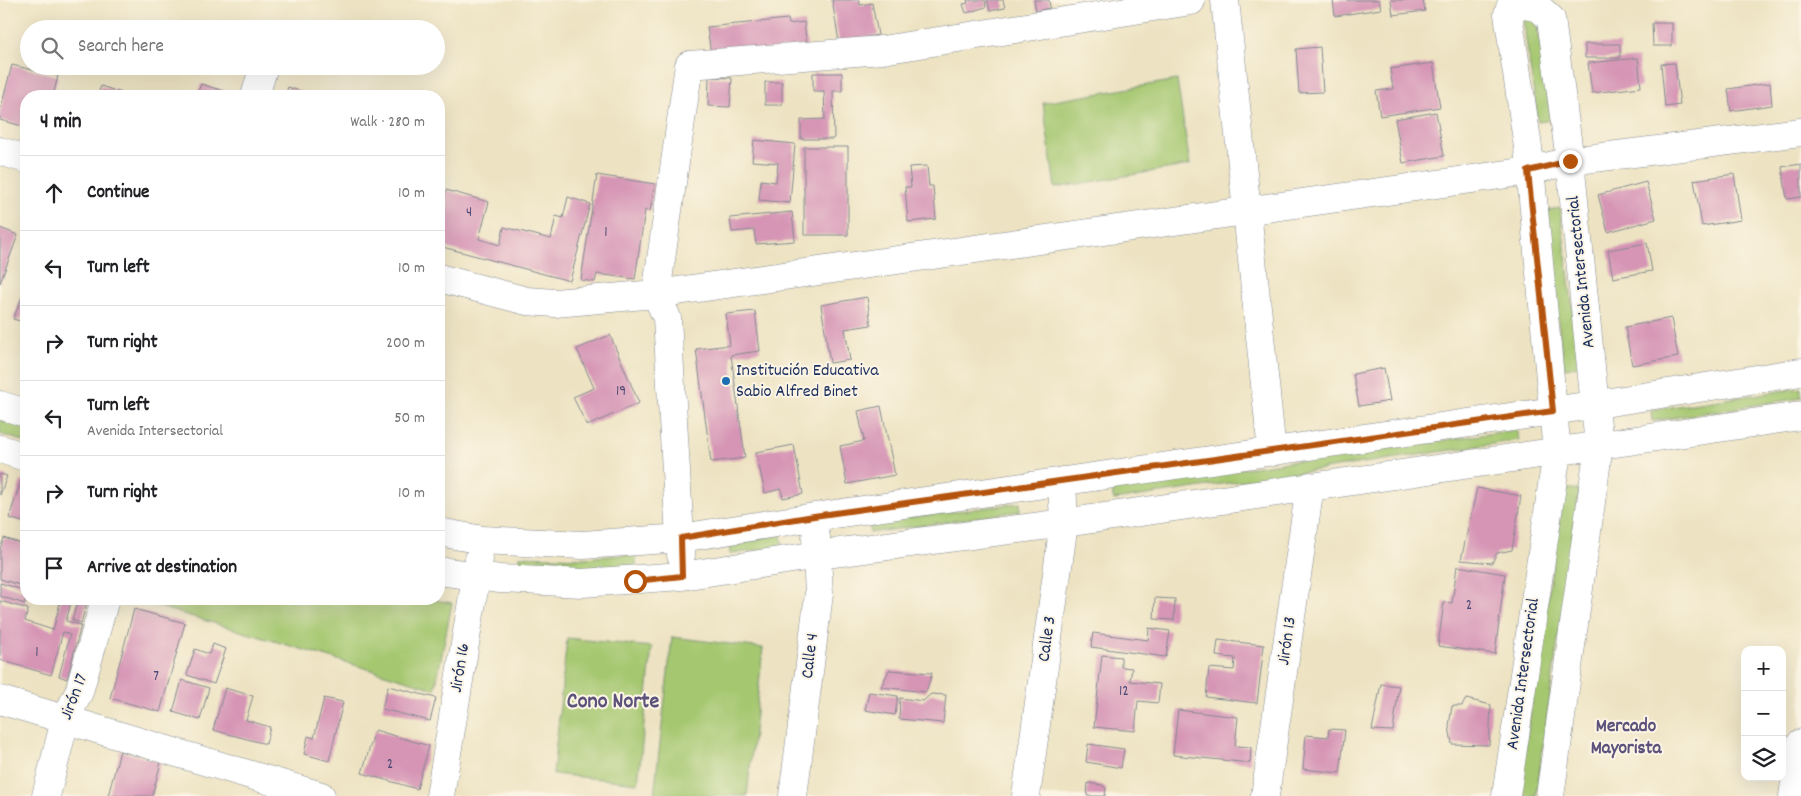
<!DOCTYPE html>
<html lang="en">
<head>
<meta charset="utf-8">
<style>
	body { margin:0; font-family:Dekko,sans-serif; background:#f6f6f6; color:#202124 }
	.controls { position:absolute; right:15px; bottom:15px; display:grid; overflow:hidden; border-radius:10px; box-shadow:0 5px 20px #0002 }
	.controls button { width:45px; height:45px; display:grid; place-items:center; padding:0; border:0; border-bottom:1px solid #e0e0e0; background:#fff; color:#202124; font:25px sans-serif }
	.stop { position:absolute; width:15px; height:15px; margin:-11px; border:4px solid #b45309; border-radius:50%; background:#fff }
	.stop.end { background:#b45309; border-color:#fff; box-shadow:0 1px 5px #0008 }
	.list { margin:0; padding:0; list-style:none }
	h2 { display:flex; justify-content:space-between; align-items:center; height:65px; margin:0; padding:0 20px; font-size:21px }
	h2 small { font-size:16px; font-weight:400; color:#757577 }
	.list li { display:grid; grid-template-columns:32px 1fr auto; gap:15px; align-items:center; box-sizing:border-box; height:75px; padding:0 20px; border-top:1px solid #e0e0e0 }
	.list b { display:block; font-size:19px; white-space:nowrap }
	.list p { margin:0; font-size:16px; white-space:nowrap; color:#757577 }
	.list em { font-size:16px; font-style:normal; color:#757577 }
	.icon { flex:none; width:28px; height:28px; fill:none; stroke:currentColor; stroke-width:2; stroke-linecap:round; stroke-linejoin:round }
	.map { position:relative; flex:none; width:1801px; height:796px; overflow:hidden }
	.search { position:absolute; background:#fff; box-shadow:0 5px 20px #0002; left:20px; top:20px; width:425px; height:55px; display:flex; align-items:center; gap:12px; box-sizing:border-box; padding:0 18px; border-radius:28px; color:#757577; font-size:19px }
	.panel { position:absolute; background:#fff; box-shadow:0 5px 20px #0002; left:20px; top:90px; width:425px; height:515px; border-radius:20px }
	.map>svg:first-child { display:block }
	.green { fill:#a5c76f; stroke:#607b66 }
	.building { fill:#d695b5 }
	.lines { fill:none; stroke-linecap:round; stroke-linejoin:round }
	.minor-casing { stroke:#848990; stroke-width:29 }
	.minor { stroke:#fff; stroke-width:28 }
	.route { stroke:#b45309; stroke-width:6 }
	.poi-dot { fill:#1f6fb2; stroke:#fcf5e5; stroke-width:2 }
	.labels { text-anchor:middle; dominant-baseline:central; stroke-width:4; stroke-linejoin:round; paint-order:stroke }
	.number-label { font-size:15px; fill:#4a4874 }
	.street-label { font-size:18px; fill:#1b2f5e; stroke:#fcf5e5 }
	.poi-label { font-size:18px; fill:#1b2f5e; stroke:#fcf5e5; text-anchor:start }
	.neighbourhood-label { font-size:19px; font-weight:bold; fill:#5c537c; stroke:#fcf5e5 }
	.district-label { font-size:22px; font-weight:bold; fill:#5c537c; stroke:#fcf5e5 }
</style>
</head>
<body>
<div class="map">
<svg width="1801" height="796" viewBox="0 0 1801 796">
	<rect width="100%" height="100%" fill="#fcf5e5"/>
	<filter id="ink" filterUnits="userSpaceOnUse"><feTurbulence type="fractalNoise" baseFrequency=".02" numOctaves="2"/><feDisplacementMap in="SourceGraphic" scale="10" xChannelSelector="R" yChannelSelector="G"/><feConvolveMatrix kernelMatrix="1 2 1 2 8 2 1 2 1" color-interpolation-filters="sRGB"/></filter>
	<filter id="wash" filterUnits="userSpaceOnUse"><feTurbulence type="fractalNoise" baseFrequency=".0096" numOctaves="4" result="noise"/><feDisplacementMap in="SourceGraphic" scale="20" xChannelSelector="R" yChannelSelector="G"/><feGaussianBlur stdDeviation="1.12" result="paint"/><feColorMatrix in="noise" values="0 0 0 0 0 0 0 0 0 0 0 0 0 0 0 0 0 1.4 0 .05"/><feComposite in="paint" operator="in"/></filter>
	<g filter="url(#wash)">
		<rect width="100%" height="100%" fill="#ede3c2"/>
		<path class="green" d="M1522 12 1536 16 1552 120 1538 122Z
			M1177 80 1190 165 1055 188 1043 103Z
			M1560 208 1580 366 1564 368 1544 211Z
			M1801 388V398L1652 421 1651 410Z
			M0 420 26 428V442L0 434Z
			M1516 430 1519 440 1114 500 1111 487Z
			M1564 488 1579 490 1536 796H1518Z
			M1020 503V511L870 533 869 523Z
			M781 535 783 547 730 554 729 542Z
			M636 554V567L583 568 519 565 520 556 583 558Z
			M133 599H429L452 603 435 689Z
			M672 637 763 648 747 796H654Z
			M567 638 652 647 638 783 553 774Z"/>
		<g id="blocks">
			<path class="building" d="M832 0H859L860 5 872 3 878 35 839 42Z
				M967 0H985L986 7 966 13 963 4 968 3Z
				M987 0H1003L1005 8 990 11Z
				M1034 0H1049L1050 8 1036 11Z
				M1333 0H1379L1381 9 1335 16Z
				M1391 0H1423L1425 11 1393 15Z
				M788 19 789 24 804 22 807 46 711 54 707 27Z
				M127 23 145 28V29H125Z
				M1652 23H1672V46H1653Z
				M1585 44H1620V58H1585Z
				M1320 47 1323 92 1299 93 1296 49Z
				M1638 58 1641 87 1592 93 1588 63Z
				M1433 63 1440 107 1380 116 1376 91 1393 89 1390 69Z
				M1675 63 1680 105 1665 107 1661 64Z
				M12 65 58 76 53 96H26V127L0 120V111Z
				M813 73H842V91H833L834 139H801V120L825 119 824 91H813Z
				M709 77 732 78 730 107 708 106Z
				M765 82H782V105H765Z
				M1770 83 1772 105 1731 111 1728 89Z
				M201 84 234 94V96H196Z
				M101 86 131 96H97Z
				M288 87 303 92 301 96H285Z
				M1436 112 1444 156 1403 163 1395 119Z
				M754 140 795 144 790 203 759 200 761 180 776 182 778 163 752 161Z
				M804 147H848V235H804Z
				M1801 164V197L1787 199 1782 167Z
				M927 166 929 186H933L936 219 908 222 905 187H911L909 167Z
				M1734 174 1741 220 1702 226 1694 180Z
				M597 175 655 184 650 211 645 210 635 279 597 274 595 282 581 280Z
				M1646 182 1656 219 1608 232 1598 195Z
				M446 190 489 202 479 239 500 245 504 227 551 239 556 216 563 218 568 197 590 204 570 281 439 246V201L443 202Z
				M792 212 795 241 756 244 754 230 732 232 730 218Z
				M0 228 18 235 0 283Z
				M1647 243 1652 271 1613 278 1608 250Z
				M24 292 26 293V312L24 311 20 321 13 319Z
				M867 297 871 325 845 329 850 360 830 363 821 305Z
				M755 311 760 351 731 355 745 458 711 462 696 349 730 345 726 314Z
				M1671 318 1678 357 1632 365 1625 327Z
				M610 335 639 403 587 426 573 397 594 388 577 349Z
				M1384 368 1390 401 1359 406 1353 374Z
				M881 406 895 475 847 484 840 446 864 441 858 411Z
				M794 445 803 494 783 498 781 489 765 493 756 452Z
				M0 474 7 476 0 495Z
				M21 481 26 483V523L9 518Z
				M1477 488 1521 496 1512 550 1497 553 1492 563 1461 560Z
				M4 538 26 545V587L0 579V549Z
				M1457 566 1505 574 1495 654 1438 646 1444 602 1452 603Z
				M0 583 26 591 25 604 0 596Z
				M1155 598 1175 599 1174 620 1154 619Z
				M61 599H72L66 621 81 625 67 679 59 676 70 635 63 632 51 675 0 660V601L28 609 25 621 53 630Z
				M78 599H88L81 623 72 620Z
				M134 609 185 623 160 712 110 698Z
				M1149 628 1170 631 1166 657 1091 647 1093 633 1148 640Z
				M1218 640 1264 645 1257 703 1206 697 1209 668 1234 670 1235 658 1216 656Z
				M213 644 226 649 214 684 187 675 195 649 209 654Z
				M1102 655 1121 657V667L1132 668 1130 681 1160 684 1158 703 1138 701 1135 731 1094 727Z
				M889 670 932 673 926 692 881 687Z
				M182 680 209 688 200 720 173 712Z
				M1381 684 1399 686 1393 731 1372 730Z
				M388 686 436 698 430 721 382 709Z
				M225 688 253 696 246 720 270 727 266 744 213 730Z
				M869 692 898 696 895 715 865 710Z
				M931 694 946 695 943 723 899 719 900 698 923 701Z
				M324 698 343 702 329 761 304 754 308 736 314 738Z
				M1466 699 1491 705 1489 745 1452 744 1449 726 1452 706H1462Z
				M1178 710 1238 717 1235 746 1251 747 1250 763 1173 755Z
				M1329 729 1345 730 1340 773 1303 769 1306 735 1328 737Z
				M375 730 429 746 417 789 362 773Z
				M1088 744 1124 749 1121 768 1086 762Z
				M120 751 161 762 152 796H108Z
				M1088 783 1102 785 1106 788 1105 796H1087Z"/>
		</g>
	</g>
	<g filter="url(#ink)">
		<use href="#blocks" fill-opacity="0" stroke="#848990" stroke-width="1"/>
		<g class="lines">
			<g class="minor-casing">
				<path id="minor" d="M1225 0 1272 452
					M255 96 264 66
					M0 151 26 159
					M439 278 527 301 555 303 656 294 1529 171 1570 161 1801 132
					M0 405 26 413
					M0 449 26 457
					M439 532 482 540 583 545 681 538 814 517 1553 411 1801 372
					M681 555 667 318 656 294 689 65 882 50 1191 1
					M439 571 500 579 582 583 682 576 818 555 1064 523 1801 416
					M0 700 321 796
					M46 796 65 720 79 692 105 599
					M440 796 479 559
					M793 796 819 594 816 537
					M1026 796 1064 523 1062 481
					M1265 796 1310 486
					M1506 796 1557 452 1528 147 1508 14 1512 2 1539 8 1551 19 1570 161 1599 445 1550 796
					M1793 796 1801 743"/>
			</g>
			<use href="#minor" class="minor"/>
		</g>
	</g>
	<g class="lines" filter="url(#ink)">
		<path class="route" d="M635 581 682 576 681 538 814 516 1553 411 1528 171 1570 161"/>
	</g>
	<circle class="poi-dot" cx="726" cy="381" r="5"/>
	<g class="labels">
		<g class="number-label">
			<text x="469" y="213">4</text>
			<text x="606" y="233">1</text>
			<text x="621" y="392">19</text>
			<text x="1469" y="606">2</text>
			<text x="37" y="653">1</text>
			<text x="156" y="677">7</text>
			<text x="1124" y="692">12</text>
			<text x="390" y="765">2</text>
		</g>
		<g class="street-label">
			<text transform="translate(1582 272) rotate(-96)">Avenida Intersectorial</text>
			<text transform="translate(1048 639) rotate(-82)">Calle 3</text>
			<text transform="translate(1288 641) rotate(-82)">Jirón 13</text>
			<text transform="translate(811 656) rotate(-83)">Calle 4</text>
			<text transform="translate(461 668) rotate(-81)">Jirón 16</text>
			<text transform="translate(1524 674) rotate(-82)">Avenida Intersectorial</text>
			<text transform="translate(75 697) rotate(-69)">Jirón 17</text>
		</g>
		<g class="poi-label">
			<text x="736" y="371">Institución Educativa<tspan x="736" dy="21">Sabio Alfred Binet</tspan></text>
		</g>
		<g class="neighbourhood-label">
			<text x="1626" y="727">Mercado<tspan x="1626" dy="22">Mayorista</tspan></text>
		</g>
		<g class="district-label">
			<text x="613" y="702">Cono Norte</text>
		</g>
	</g>
</svg>
<div class="controls">
<button>+</button>
<button>−</button>
<button><svg class="icon" aria-label="layers" viewBox="0 0 24 24"><path d="M12 4l9 5-9 5-9-5zM3 14l9 5 9-5"/></svg></button>
</div>
<div class="stop" style="left:635px;top:581px"></div>
<div class="stop end" style="left:1570px;top:161px"></div>
<div class="search"><svg class="icon" aria-label="search" viewBox="0 0 24 24"><circle cx="10" cy="10" r="6"/><path d="M15 15l6 6"/></svg>Search here</div>
<section class="panel">
<h2>4 min<small>Walk · 280 m</small></h2>
<ul class="list">
<li><svg class="icon" aria-label="ahead" viewBox="0 0 24 24"><path d="M12 20V5M6 11l6-6 6 6"/></svg><div><b>Continue</b></div><em>10 m</em></li>
<li><svg class="icon" aria-label="left" viewBox="0 0 24 24"><path d="M17 20v-9H6M10 6l-5 5 5 5"/></svg><div><b>Turn left</b></div><em>10 m</em></li>
<li><svg class="icon" aria-label="right" viewBox="0 0 24 24"><path d="M7 20v-9h11M14 6l5 5-5 5"/></svg><div><b>Turn right</b></div><em>200 m</em></li>
<li><svg class="icon" aria-label="left" viewBox="0 0 24 24"><path d="M17 20v-9H6M10 6l-5 5 5 5"/></svg><div><b>Turn left</b><p>Avenida Intersectorial</p></div><em>50 m</em></li>
<li><svg class="icon" aria-label="right" viewBox="0 0 24 24"><path d="M7 20v-9h11M14 6l5 5-5 5"/></svg><div><b>Turn right</b></div><em>10 m</em></li>
<li><svg class="icon" aria-label="arrive" viewBox="0 0 24 24"><path d="M6 21V4h12l-3 4 3 4H6"/></svg><div><b>Arrive at destination</b></div></li>
</ul>
</section>
</div>
</body>
</html>
